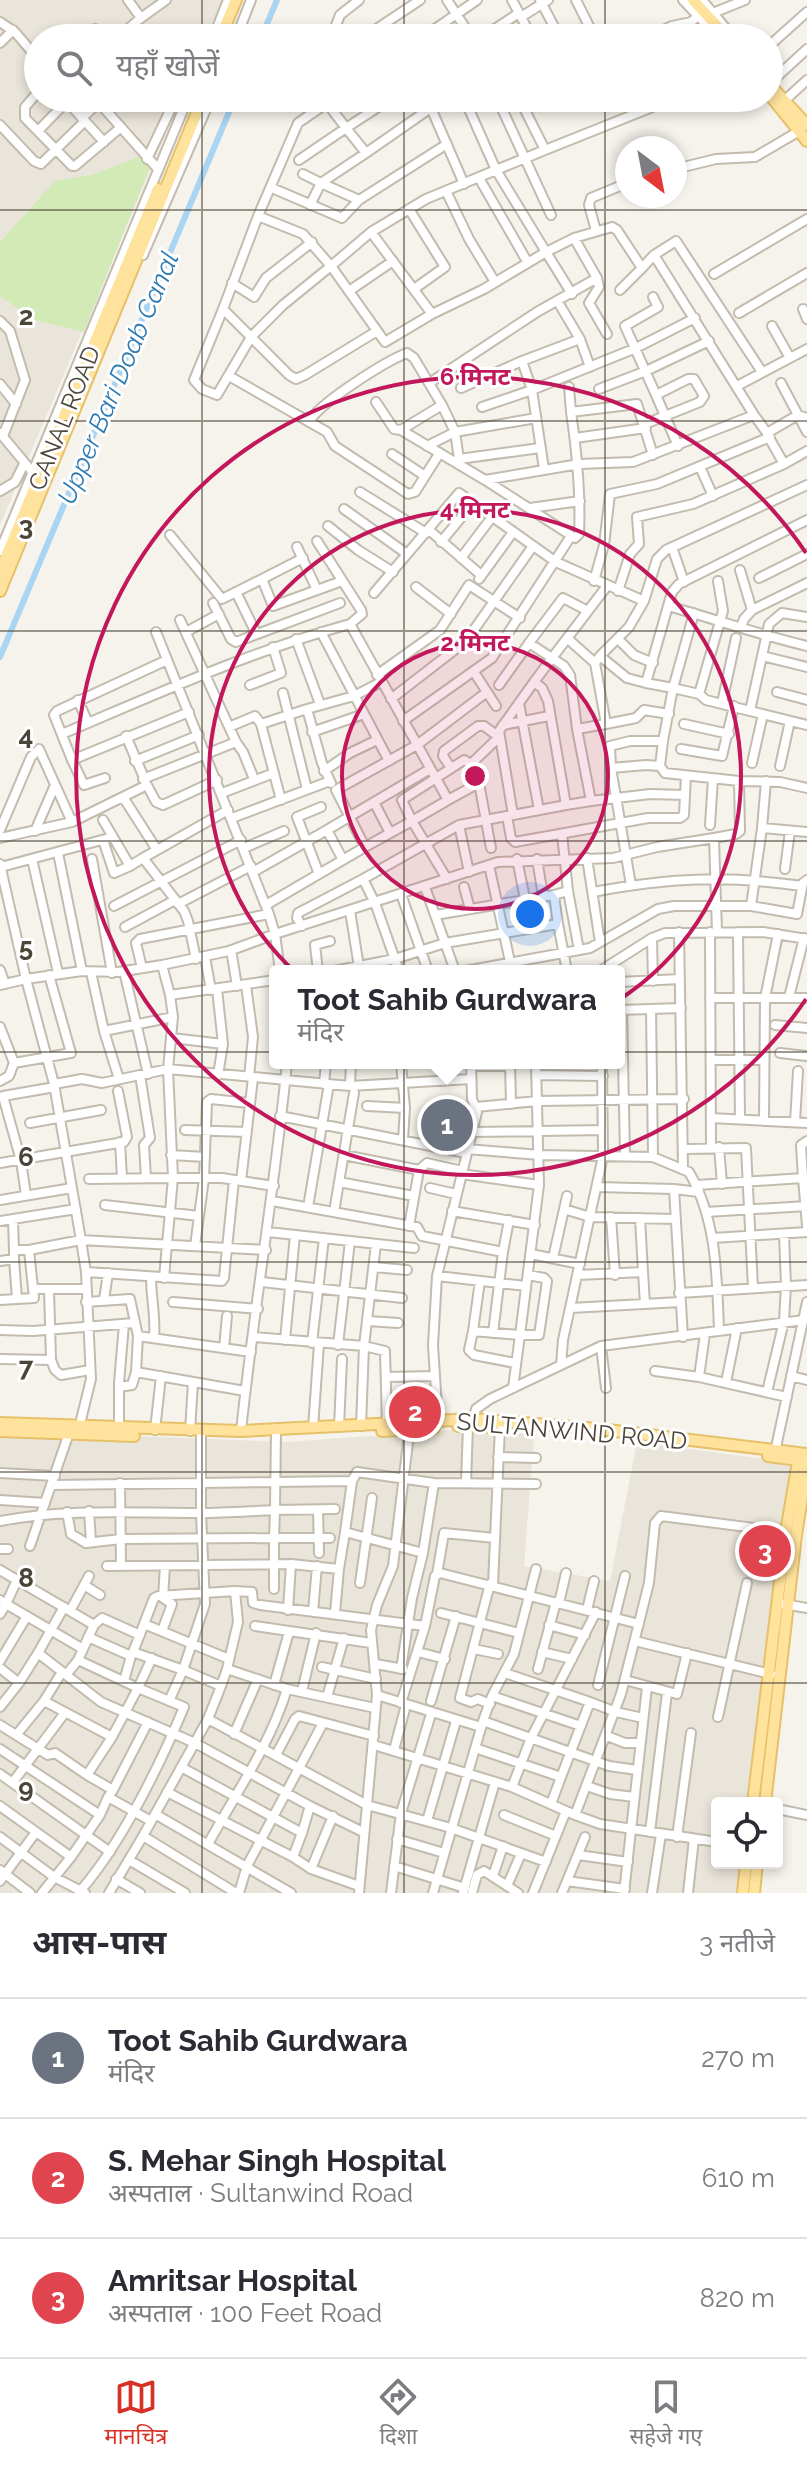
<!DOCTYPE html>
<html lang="hi">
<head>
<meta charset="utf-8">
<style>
	body { margin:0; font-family:Raleway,"Noto Sans Devanagari",sans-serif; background:#f2f2f3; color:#2b2b33 }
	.controls { position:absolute; right:24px; bottom:24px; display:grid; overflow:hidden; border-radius:8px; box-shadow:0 4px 12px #0003 }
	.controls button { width:72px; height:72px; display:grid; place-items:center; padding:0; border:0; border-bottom:2px solid #e1e1e2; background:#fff; color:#2b2b33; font:40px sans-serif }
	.compass { position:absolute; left:615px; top:136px; width:72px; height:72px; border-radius:50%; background:#fff; box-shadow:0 4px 12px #0003; rotate:148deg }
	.you { position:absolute; left:530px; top:914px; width:28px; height:28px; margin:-20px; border:6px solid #fff; border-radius:50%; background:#1a73e8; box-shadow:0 0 0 12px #1a73e833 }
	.badge { display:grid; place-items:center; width:52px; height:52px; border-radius:50%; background:#d93025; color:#fff; font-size:26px; font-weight:700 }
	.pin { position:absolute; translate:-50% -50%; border:4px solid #fff; box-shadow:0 2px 8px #0006 }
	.popup { position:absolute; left:269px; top:965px; width:356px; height:104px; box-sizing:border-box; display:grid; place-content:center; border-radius:8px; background:#fff; filter:drop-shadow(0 2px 6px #0005); font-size:26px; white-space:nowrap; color:#7c7c81 }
	.popup b { font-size:30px; color:#2b2b33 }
	.popup::after { content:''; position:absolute; left:50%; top:100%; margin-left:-16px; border:16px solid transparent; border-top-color:#fff }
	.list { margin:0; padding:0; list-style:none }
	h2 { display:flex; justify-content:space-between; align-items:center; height:104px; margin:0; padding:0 32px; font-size:34px }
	h2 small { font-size:26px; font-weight:400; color:#7c7c81 }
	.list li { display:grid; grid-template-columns:52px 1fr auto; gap:24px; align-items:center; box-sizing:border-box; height:120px; padding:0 32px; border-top:2px solid #e1e1e2 }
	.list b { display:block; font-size:30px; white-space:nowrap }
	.list p { margin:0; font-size:26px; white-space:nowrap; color:#7c7c81 }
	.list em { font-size:26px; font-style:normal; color:#7c7c81 }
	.icon { flex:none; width:44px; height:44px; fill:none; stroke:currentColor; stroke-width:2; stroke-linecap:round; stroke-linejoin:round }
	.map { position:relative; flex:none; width:807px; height:1893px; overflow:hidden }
	.search { position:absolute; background:#fff; box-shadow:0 4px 12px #0003; left:24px; right:24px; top:24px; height:88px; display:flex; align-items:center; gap:20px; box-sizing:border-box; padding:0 28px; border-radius:44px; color:#7c7c81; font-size:30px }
	.sheet { height:464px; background:#fff }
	nav { display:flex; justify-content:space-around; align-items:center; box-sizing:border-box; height:112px; border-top:2px solid #e1e1e2; background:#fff; font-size:22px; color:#7c7c81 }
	nav a { display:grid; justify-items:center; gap:4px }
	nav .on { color:#d93025 }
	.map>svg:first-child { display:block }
	.residential { fill:#eae5da }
	.green { fill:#d2eab5 }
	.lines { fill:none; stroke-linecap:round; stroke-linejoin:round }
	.canal { stroke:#a9d4f2; stroke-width:6 }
	.minor-casing { stroke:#c2bbae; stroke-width:12 }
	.major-casing { stroke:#e6c16a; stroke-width:14 }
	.minor { stroke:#fff; stroke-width:8 }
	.major { stroke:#ffe39c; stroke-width:10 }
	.grid { fill:none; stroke:#4b4439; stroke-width:2; stroke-opacity:0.55 }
	.ring { fill:none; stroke:#c2185b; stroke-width:4 }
	.labels { text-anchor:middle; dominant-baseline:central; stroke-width:6; stroke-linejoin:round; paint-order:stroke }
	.street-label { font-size:24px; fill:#4b4439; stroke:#fff }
	.water-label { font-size:26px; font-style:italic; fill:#2e7ab2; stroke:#fff }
	.grid-label { font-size:26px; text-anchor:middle; font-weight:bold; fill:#4b4439; stroke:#fff; stroke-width:6; stroke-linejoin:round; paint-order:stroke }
	.centre { fill:#c2185b; stroke:#fff; stroke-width:4 }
	.ring-label { font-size:24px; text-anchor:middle; font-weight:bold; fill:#c2185b; stroke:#fff; stroke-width:6; stroke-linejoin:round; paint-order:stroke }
</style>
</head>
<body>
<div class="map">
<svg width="807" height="1893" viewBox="0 0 807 1893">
	<rect width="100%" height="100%" fill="#f6f3ec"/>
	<path class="residential" d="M0 0H223L207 38H38V98H181L0 525Z
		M485 1428 534 1435 524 1566 610 1581 637 1442 795 1463 755 1803H717V1863H748L744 1893H0V1431L287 1442Z"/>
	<path class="green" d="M138 157 150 167 84 332 35 320 0 296V242L55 181 92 175Z"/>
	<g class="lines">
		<path class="canal" d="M261 38 277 0
			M0 657 235 98"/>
		<g class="minor-casing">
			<path id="minor" d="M128 0 141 18 166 0
				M447 0 472 38
				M512 0 519 13
				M540 0 560 38
				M576 0 595 38
				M683 0 719 38
				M702 0 734 38
				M713 13 745 0
				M521 17 548 0
				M0 22 15 32 38 59
				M81 38 95 29 106 38
				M117 38 141 18
				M213 38 228 0
				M236 38 251 0
				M331 38 340 15 359 0
				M363 38 420 0
				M422 38 477 0
				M481 38 519 13 532 38
				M646 38 672 26 691 22 698 16
				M0 43 13 30
				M769 46 807 12
				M769 84 807 49
				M38 92 25 107V118L72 166H75L120 128
				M64 98 104 142
				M95 98 158 169
				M335 98 327 103 346 128 392 98
				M464 98 496 170 545 150
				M497 98 551 215
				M519 98 545 150 675 98
				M784 101 807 80
				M327 103 298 123 258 216 303 234 331 266 371 232 426 199 496 170 546 252 574 238 612 227 617 230 642 268 620 290
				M431 108 464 184
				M82 118 99 102
				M0 125 34 161 41 164 85 121
				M38 131 67 101
				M147 159 173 104V98
				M299 160 346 128 366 153 445 98
				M675 169 716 159 755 157 801 130
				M303 174 321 183 366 153
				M479 178 528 263
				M272 188 342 218 359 200 447 144
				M446 191 469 239 495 282
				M310 205 321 183 359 200
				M409 209 445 267 414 289
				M258 216 223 309 289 375 296 379 305 375 377 331
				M596 231 589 205 591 198 627 183
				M371 232 432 314 484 289 546 252 572 294
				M143 255 211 98
				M654 255 754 415
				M642 268 654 255 676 241 762 372
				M714 274 807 219
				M597 278 599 287 589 303 607 334
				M232 283 254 297 266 278 312 242
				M349 291 393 261
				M653 297 658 307 625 326 656 395
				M558 302 580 339
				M223 309 194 380 202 389 217 395 251 337 283 305 331 266 385 342 432 314
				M803 309 807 319
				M739 313 807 273
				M0 321 10 331 25 380 3 436
				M772 326 790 358
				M229 376 327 432 335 446 408 494 415 492 439 454
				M431 382 537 312 597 278 574 238
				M781 383 807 432
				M0 384 16 404
				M737 386 807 349
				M569 387 571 412
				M461 388 522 361
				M599 389 646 371 709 341
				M376 402 394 429 401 430 485 480 579 464 633 462 754 415 767 433 798 415 807 418
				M482 407 532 390 522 361 580 339 590 367
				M309 422C319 403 386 361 407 353L414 358 442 405
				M645 424 700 402 704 396 694 379H688L656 395 678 446
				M401 430 442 405 455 432 459 459
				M0 433 35 475
				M767 434 784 464 807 451
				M575 438 646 428
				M427 446 455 432 536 418
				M392 454 425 476
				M455 462 459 459 540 448
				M700 467 713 496
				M544 469 532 390 636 348 695 318
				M485 480 575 538 579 534C581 492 577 453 571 412L637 404 653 455
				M0 491 15 482 24 464
				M360 492 426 533
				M530 508 580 501
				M344 509 407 554
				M328 526 358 550 393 572
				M429 530 481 575
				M170 535 222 599 262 579 273 606 342 581
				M441 542 473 503
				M297 547 317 590
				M672 547 684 582
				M0 551 188 98
				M461 558 492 517
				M740 570 752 610 744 619 741 627
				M759 578 807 554
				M262 579 303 558
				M479 579 513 532
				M594 581 604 545 610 494 657 484 770 437
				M416 587 451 614
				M618 591 630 554 639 544 637 517 693 504 784 464
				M236 592 256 633
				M374 593 459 493 556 562 644 601 657 559 666 550 807 485
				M644 601 629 627 600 656 627 678 646 683
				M213 603 231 639 236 642 340 603
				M668 606 672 592 679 584 807 520
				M752 610 807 583
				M694 613 673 688 646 683 668 606C715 619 760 635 807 646
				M807 617 782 613 769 624 750 711 807 725
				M350 624 448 800 479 783
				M156 632 269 914 275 934 498 862 613 858 657 847 714 838 717 932
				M186 632 219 614
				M321 632 389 761
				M296 639 320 704
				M568 639 595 663
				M618 639 634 655 653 663
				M529 643 563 598 588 611
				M600 656 595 663 606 724 577 729 591 801 650 794 685 795 686 776
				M762 656 807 667
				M167 660 57 711 54 715 72 760 189 712
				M474 672 496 706
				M377 675 440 630 469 585 520 618
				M534 682 499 731 513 815 566 805
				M250 685 281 673 273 647
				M499 685 529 643 552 658 534 682 542 688 548 701 566 805 591 801
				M777 692 807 700
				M283 693 307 789
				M699 694 723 611 718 581
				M391 699 466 641 533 546
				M78 700 88 723
				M519 703 539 810
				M722 703 736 638
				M403 721 492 658 571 536
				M606 724 636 718 644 710 669 714
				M684 724 729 734
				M503 725 549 716
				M229 727 255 716 261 724
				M577 729 570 675 564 666 552 658 607 586
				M312 732 364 714
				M62 734C157 694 251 651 350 624L362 614 361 610 317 541
				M126 736 145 780
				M236 742 243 752 254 779
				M681 749 722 756 734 706
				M72 760 84 785 105 778
				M135 761 199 735
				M752 763 763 714
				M660 766 663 741
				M780 766 790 721
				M451 768 443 756 444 751 478 726H484L499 737 471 764 479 783 491 848
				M611 768 646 765 660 766 665 773 739 781 780 782 807 788
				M324 771 350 753 377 740
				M143 779 236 742 180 620
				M330 781 322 763 307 709 354 696 381 682
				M222 793 274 773
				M123 797 157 850
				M281 800 261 724 307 709
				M448 800 412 821 402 800 464 760 471 764
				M374 802 390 833
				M507 816 511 838 515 842 648 818H680L684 815 685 795
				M232 818 330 781 331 783
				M103 820 130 866 143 858
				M72 822 147 785 156 802 163 805 217 780
				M710 825 713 779
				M762 828 766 781
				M0 830 31 757 39 749 72 822 0 838
				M35 831 55 785
				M714 838 736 834 740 831 739 781
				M103 840 114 873 130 866
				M244 848 284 831
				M58 853 82 971
				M587 858 600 942
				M32 859 58 973
				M92 859 112 973
				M517 859 525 899
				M537 859 543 896
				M343 860 327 830 430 769
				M0 864 26 979 0 985
				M489 865 512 971
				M1 867 113 837
				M785 869 790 831
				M253 872 327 830
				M469 872 459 825 512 815
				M319 874 297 817 321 807
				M447 879 412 821 365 847 336 790 417 745 487 692
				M631 885 611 768 610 746 630 741H663L673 688 699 694 706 700 750 711
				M425 887 455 971
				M464 887 470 909
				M568 891 579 950
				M593 892C668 878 726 875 802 886
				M401 894 428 971
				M554 895 568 891 562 834
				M178 904 251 866
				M266 905 365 847
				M114 906 241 840
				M751 906 797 914 803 883 807 880
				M350 911 359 967
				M435 915 554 895 558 924
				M302 926 297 918 298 913 363 879
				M125 927 175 900
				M679 932 683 1168
				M710 932 711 1148
				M738 932 740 1119
				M652 938 653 981
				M231 950 237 986
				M205 957 211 990
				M196 959 188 921 184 911 143 858 228 810
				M142 968 136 943 140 939 269 914
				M0 970 5 984
				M124 971 148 1074
				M318 971 315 945 330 941
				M334 971 395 959 445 943 558 924 567 971
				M399 971 375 903 363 879 459 825
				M465 971 590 948 658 909 674 906H751L762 828 807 832
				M600 971 652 938 665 933 763 932 807 939
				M91 972 104 1031 119 1079
				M619 982 680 979
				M246 985 253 1037 249 1077
				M170 995 162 965 229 951 275 934 280 971
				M789 997 804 938
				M710 998H807
				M651 1009 653 1157
				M619 1010 681 1008
				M622 1010 625 1155
				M775 1025 807 1028
				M0 1027 14 1063 71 1053 49 975
				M104 1031 173 1017
				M172 1038 223 1044 217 989
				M780 1053 807 1056
				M711 1060H764
				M401 1063 405 1108 403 1139
				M442 1063 443 1081
				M510 1063 511 1104
				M471 1066H510
				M140 1075 150 1138 144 1145 146 1178
				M218 1075 223 1044
				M536 1075 603 1076
				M0 1081 9 1076 14 1063
				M54 1084 26 979 82 971 118 972 162 965
				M324 1084 326 1063
				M350 1086 351 1063
				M367 1106 405 1108
				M476 1107 537 1101 684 1099
				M280 1116 466 1153
				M711 1118 807 1123
				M764 1121 765 998 778 934
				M795 1122 798 1071
				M30 1123 101 1110
				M185 1130 247 1132
				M471 1132 603 1130
				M120 1142 122 1178
				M719 1147 722 1184
				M467 1149 540 1155 653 1157 689 1172C717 1220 717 1277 719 1331
				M685 1149 746 1148 753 1288
				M171 1155 205 1157
				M344 1155 419 1170 409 1226
				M0 1163 124 1142 127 1137 118 1091
				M419 1170 427 1163 462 1171
				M461 1174 539 1185
				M806 1178H803L801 1145 807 1141
				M89 1179 173 1178 164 1278
				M241 1181 253 1078
				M339 1182 414 1196
				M697 1185 803 1178 807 1226
				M274 1186 222 1178H173L168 1069 350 1086 471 1079
				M597 1187 674 1189
				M430 1188 456 1194
				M26 1195 21 1161 3 1096 55 1087
				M0 1200 72 1188
				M272 1201 417 1227 422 1236 503 1252 509 1220
				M105 1205 199 1216
				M308 1207 329 1084
				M564 1209 590 1217 676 1219
				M452 1211 535 1225
				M334 1212 354 1093
				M706 1212 807 1206
				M611 1217 615 1275
				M640 1218 643 1272
				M13 1219 14 1250
				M0 1221 76 1209
				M268 1232 414 1248
				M713 1238 807 1232
				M195 1246 204 1179 207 1102 211 1099 249 1103
				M266 1250 81 1240 54 1084 82 1079 102 1083 168 1069 173 1017 170 995 275 980
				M531 1254 580 1264
				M553 1258 567 1196
				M14 1259 17 1299
				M0 1261 14 1259V1250H29L81 1240 86 1272 91 1379 79 1428
				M374 1267 407 1270
				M86 1272 222 1281 224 1278 234 1180
				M577 1275 643 1272 645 1304
				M437 1276 526 1286
				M151 1277C151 1298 156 1318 154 1338
				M262 1282 402 1298
				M35 1289H86
				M49 1289 51 1360 55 1370 61 1375 90 1370
				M679 1293 807 1285
				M0 1300 34 1298 29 1250
				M104 1300 108 1273
				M86 1302 130 1299 138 1336
				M173 1302 258 1309
				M571 1308 680 1302
				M368 1321 398 1323
				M0 1330 33 1331 134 1323
				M473 1331 480 1281
				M493 1333 503 1252
				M253 1337 364 1346 376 1244
				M683 1337 674 1189 699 1192
				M285 1340 295 1235
				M312 1343 324 1238
				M338 1345 350 1241
				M601 1346 606 1388
				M224 1348 227 1316
				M0 1359 51 1360
				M515 1363 474 1355 469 1350 473 1331 520 1335 539 1185 536 1063
				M561 1365 563 1340 603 1156 602 1063
				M655 1371 699 1377 787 1397
				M791 1376 807 1380
				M387 1377 434 1376
				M699 1377 705 1334
				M726 1382 737 1328
				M119 1387 132 1385 136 1372
				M513 1388 520 1335H539L547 1281 544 1278 528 1275
				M245 1391 136 1372 138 1336 251 1352
				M767 1392 784 1321 786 1286 784 1234
				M473 1422 476 1409 490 1399 601 1346 804 1320
				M438 1423 433 1345 437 1276 477 1112 472 1099 471 1063
				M361 1426 364 1346 385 1351 387 1424
				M339 1427 342 1359
				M313 1428 319 1344
				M155 1430 161 1376
				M119 1431V1383L124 1324
				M190 1431 193 1382
				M201 1431V1513L205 1604 183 1670 221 1686 227 1669 287 1689 375 1708
				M241 1431C254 1308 275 1186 287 1063
				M775 1452 807 1302
				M498 1457 536 1458
				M0 1473 55 1476
				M120 1483 121 1566
				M466 1483 468 1426
				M52 1485 352 1481 357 1472 434 1483 536 1484
				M0 1500 45 1503
				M318 1510 319 1553
				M89 1511 91 1542
				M67 1512 71 1534 86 1543 121 1539 274 1538 275 1510 335 1509
				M0 1521C69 1508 131 1513 200 1513 225 1513 250 1511 275 1510L276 1431
				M345 1532 352 1481
				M30 1546 70 1430
				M0 1549H8
				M107 1566 291 1564 339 1569 345 1532 423 1553 434 1483
				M0 1570 94 1625 78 1660 66 1675
				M437 1574 444 1533 495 1538
				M17 1580 6 1604 83 1649
				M360 1583 372 1498
				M490 1584 460 1698 471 1702 478 1699 490 1704
				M84 1585 100 1595
				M493 1585 500 1427
				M274 1589V1538H330
				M235 1591 252 1592 253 1603 260 1605 425 1626 435 1576 440 1573 639 1624
				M0 1600 6 1604 0 1614
				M559 1603 566 1573
				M784 1604 807 1608
				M288 1610 291 1564
				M587 1610 594 1581
				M70 1611 89 1576
				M313 1612 317 1566
				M335 1613 339 1569
				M441 1613 519 1633
				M144 1624 154 1598 158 1596 235 1591 238 1622 227 1669
				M94 1625 102 1618 140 1635
				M549 1625 585 1635
				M255 1626 371 1643
				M162 1631 172 1604 163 1598 165 1566
				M88 1637 131 1656 133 1652 183 1670 169 1701
				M635 1641 771 1674
				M474 1649 498 1654
				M133 1652 144 1624 229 1659
				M418 1652 445 1659
				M542 1652 572 1659
				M38 1653 64 1607
				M78 1660 138 1688 112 1737 87 1775 113 1790 108 1797 151 1821
				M0 1661 27 1616
				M376 1664 403 1669
				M322 1667 376 1679
				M0 1668 19 1683 38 1653 101 1702 195 1743 310 1806 363 1832
				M401 1669 412 1598 423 1553
				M538 1669 556 1602
				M62 1672 44 1701 112 1737
				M505 1673 590 1702
				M625 1680 677 1694 687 1653
				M124 1681 131 1656
				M274 1685 289 1632
				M598 1685 625 1576
				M221 1686 208 1719 367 1805 451 1828 546 1862
				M302 1691 316 1633
				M377 1695 481 1727
				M492 1696 581 1726
				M327 1697 344 1638
				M431 1701 456 1616
				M401 1703 425 1626
				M0 1707 19 1683
				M718 1717 747 1583
				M208 1719 143 1836 236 1893
				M483 1721 609 1766 637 1770
				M0 1725 48 1755 55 1753 87 1775
				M17 1734 44 1701
				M234 1734 258 1679
				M607 1736 625 1743H640
				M374 1745 512 1787 575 1815 600 1824 717 1842
				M475 1748 561 1777 551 1804
				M0 1749 100 1815
				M394 1750 406 1705
				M276 1755 295 1719 299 1716 374 1736
				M181 1767 302 1833 293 1857
				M0 1774 110 1852
				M561 1777 590 1702 616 1712 643 1718
				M13 1782 64 1714
				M587 1786 610 1794 634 1797
				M512 1787 531 1738 596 1612
				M113 1790 148 1722
				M167 1792 293 1857 311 1869 359 1886
				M0 1806 71 1857 100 1815 108 1797
				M777 1809 807 1815
				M155 1814 291 1893
				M504 1815 556 1836
				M575 1815 621 1694 649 1583 655 1523 661 1516 786 1532
				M427 1821 456 1721
				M650 1832 667 1693
				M302 1833 310 1806
				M0 1837 54 1877 85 1893
				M677 1837 691 1733
				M397 1839 444 1853
				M208 1844C236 1793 270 1745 287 1689
				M578 1855 628 1862
				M129 1860 185 1893
				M394 1866 465 1888
				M311 1869 333 1816
				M0 1870 30 1893
				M493 1876 503 1846
				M116 1879 140 1893
				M0 1881 36 1832
				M567 1881 625 1889
				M507 1886 521 1854
				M81 1890C121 1844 160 1765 184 1707L138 1688 152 1658
				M42 1893 71 1857
				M109 1893 143 1836
				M239 1893 247 1866 323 1723
				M359 1893 377 1695 371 1630 377 1605 393 1566 410 1426
				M391 1893 401 1813 431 1714
				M433 1893 483 1721 492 1696 514 1654 536 1569
				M463 1893 495 1782
				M472 1893 477 1875 484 1871 518 1893
				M533 1893 566 1811
				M562 1893 585 1837
				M624 1893 647 1687
				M652 1893 661 1834
				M688 1893 694 1839"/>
		</g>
		<g class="major-casing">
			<path id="major" d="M693 0 728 38
				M220 38 236 0
				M769 84 807 125
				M769 94 807 141
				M0 571 158 189
				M0 591 203 98
				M0 1423 241 1431 473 1419 599 1429 807 1454
				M458 1426 494 1427
				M0 1431 134 1436
				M382 1431 434 1428
				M768 1456 807 1461
				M753 1803 786 1532 799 1456
				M765 1803 796 1535 807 1466
				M743 1893 746 1863
				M754 1893 757 1863"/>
		</g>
		<use href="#minor" class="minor"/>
		<use href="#major" class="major"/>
	</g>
	<path class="grid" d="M202 0V38M404 0V38M605 0V38M202 98V1893M404 98V1893M605 98V1893M0 210H807M0 421H807M0 631H807M0 841H807M0 1052H807M0 1262H807M0 1472H807M0 1683H807"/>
	<circle cx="475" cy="776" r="133" fill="#c2185b" fill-opacity=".12"/>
	<g class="ring">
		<circle cx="475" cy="776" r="133"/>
		<circle cx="475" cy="776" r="266"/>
		<path d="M806 999A399 399 0 1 1 806 553"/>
	</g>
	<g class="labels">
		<g class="street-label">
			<text transform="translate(64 418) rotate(-68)">CANAL ROAD</text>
			<text transform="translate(572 1431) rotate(5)">SULTANWIND ROAD</text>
		</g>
		<g class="water-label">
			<text transform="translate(118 378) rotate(-67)">Upper Bari Doab Canal</text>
		</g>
	</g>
	<g class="grid-label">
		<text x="26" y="325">2</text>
		<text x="26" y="535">3</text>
		<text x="26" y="745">4</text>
		<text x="26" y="956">5</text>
		<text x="26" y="1166">6</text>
		<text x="26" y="1376">7</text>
		<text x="26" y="1587">8</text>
		<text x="26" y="1797">9</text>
	</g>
	<circle cx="475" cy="776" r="12" class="centre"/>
	<g class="ring-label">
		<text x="475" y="385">6 मिनट</text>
		<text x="475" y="518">4 मिनट</text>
		<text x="475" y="651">2 मिनट</text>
	</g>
</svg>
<div class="controls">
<button><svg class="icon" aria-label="locate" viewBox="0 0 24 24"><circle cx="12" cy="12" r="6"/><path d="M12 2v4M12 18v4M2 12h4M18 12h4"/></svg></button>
</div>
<svg class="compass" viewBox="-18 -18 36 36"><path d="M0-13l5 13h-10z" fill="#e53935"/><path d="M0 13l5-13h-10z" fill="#7c7c81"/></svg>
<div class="you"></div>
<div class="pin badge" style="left:447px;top:1125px;background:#6b7280">1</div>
<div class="popup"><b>Toot Sahib Gurdwara</b>मंदिर</div>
<div class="pin badge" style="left:415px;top:1412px;background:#e0444e">2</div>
<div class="pin badge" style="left:765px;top:1551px;background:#e0444e">3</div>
<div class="search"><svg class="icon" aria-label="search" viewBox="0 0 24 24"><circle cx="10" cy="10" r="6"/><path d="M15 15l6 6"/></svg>यहाँ खोजें</div>
</div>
<section class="sheet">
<h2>आस-पास<small>3 नतीजे</small></h2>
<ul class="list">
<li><span class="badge" style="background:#6b7280">1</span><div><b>Toot Sahib Gurdwara</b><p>मंदिर</p></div><em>270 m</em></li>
<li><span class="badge" style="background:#e0444e">2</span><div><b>S. Mehar Singh Hospital</b><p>अस्पताल · Sultanwind Road</p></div><em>610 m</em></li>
<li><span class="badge" style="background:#e0444e">3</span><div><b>Amritsar Hospital</b><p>अस्पताल · 100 Feet Road</p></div><em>820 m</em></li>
</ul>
</section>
<nav>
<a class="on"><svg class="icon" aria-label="map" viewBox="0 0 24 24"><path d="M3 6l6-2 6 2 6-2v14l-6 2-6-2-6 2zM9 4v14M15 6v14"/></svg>मानचित्र</a>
<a><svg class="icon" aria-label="directions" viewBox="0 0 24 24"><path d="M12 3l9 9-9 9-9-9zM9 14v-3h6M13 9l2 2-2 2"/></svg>दिशा</a>
<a><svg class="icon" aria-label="saved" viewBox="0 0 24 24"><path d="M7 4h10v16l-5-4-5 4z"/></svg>सहेजे गए</a>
</nav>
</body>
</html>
